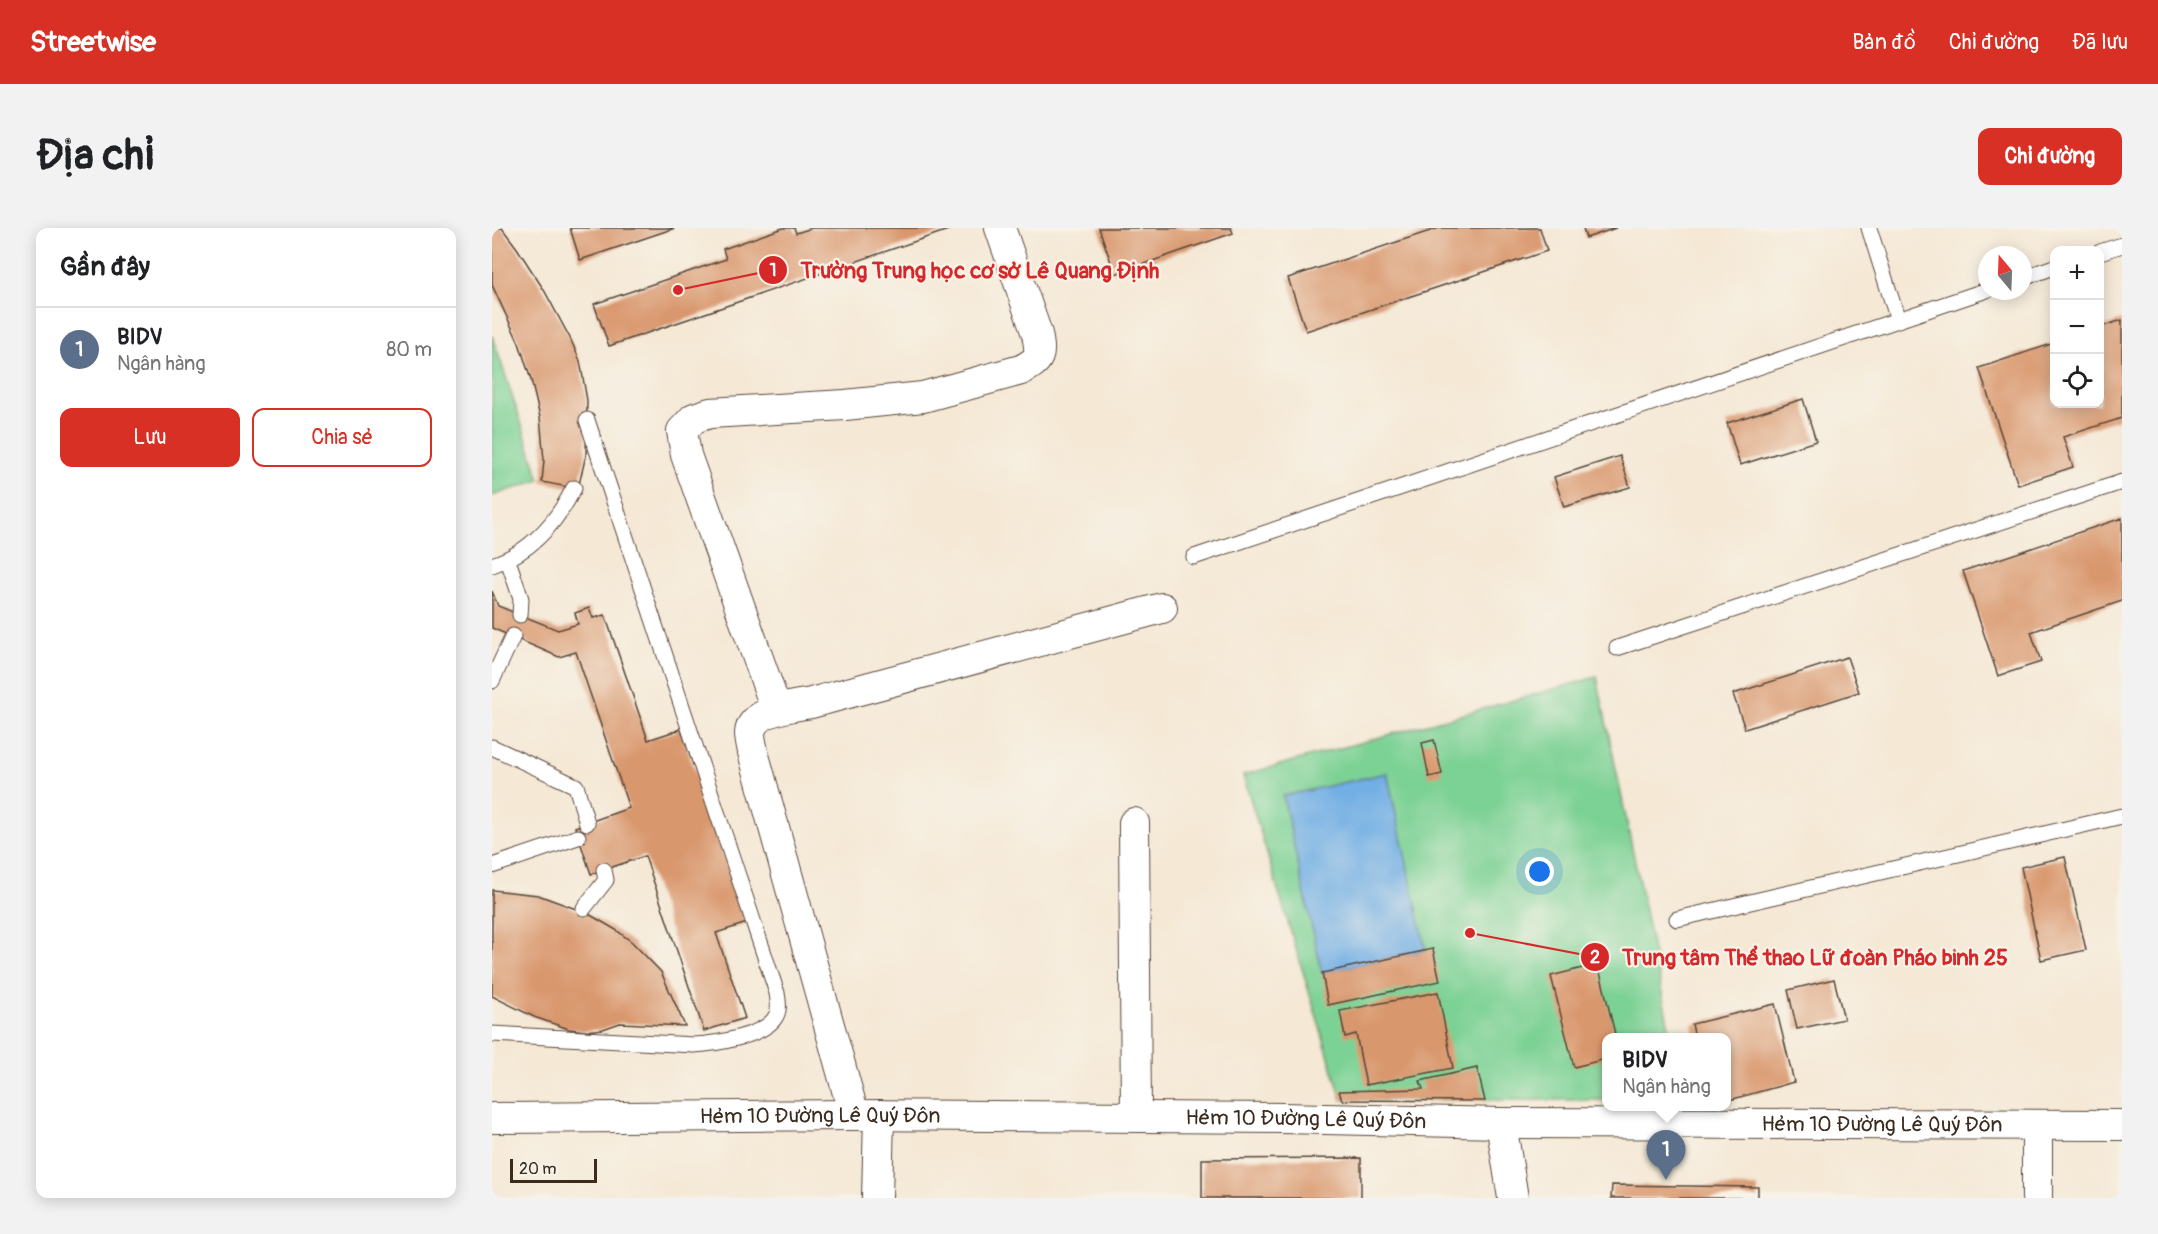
<!DOCTYPE html>
<html lang="vi">
<head>
<meta charset="utf-8">
<style>
	body { margin:0; font-family:Pangolin,sans-serif; background:#f2f2f2; color:#202124 }
	.controls { position:absolute; right:18px; top:18px; display:grid; overflow:hidden; border-radius:12px; box-shadow:0 3px 15px #0003 }
	.controls button { width:54px; height:54px; display:grid; place-items:center; padding:0; border:0; border-bottom:2px solid #e0e0e0; background:#fff; color:#202124; font:30px sans-serif }
	.compass { position:absolute; left:1486px; top:18px; width:54px; height:54px; border-radius:50%; background:#fff; box-shadow:0 3px 15px #0003; rotate:341deg }
	.scale { position:absolute; left:18px; bottom:15px; width:87px; box-sizing:border-box; padding-left:6px; border:3px solid #3b2a1e; border-top:0; font-size:16px; line-height:21px; white-space:nowrap; color:#3b2a1e; -webkit-text-stroke:4px #f7f3e8; paint-order:stroke }
	.you { position:absolute; left:1048px; top:644px; width:21px; height:21px; margin:-15px; border:4px solid #fff; border-radius:50%; background:#1a73e8; box-shadow:0 0 0 9px #1a73e833 }
	.badge { display:grid; place-items:center; width:39px; height:39px; border-radius:50%; background:#d93025; color:#fff; font-size:20px; font-weight:700 }
	.pin { position:absolute; translate:-50% -50px; filter:drop-shadow(0 2px 3px #0008) }
	.pin::after { content:''; position:absolute; top:32px; width:21px; height:18px; background:inherit; clip-path:polygon(0 0,100% 0,50% 100%) }
	.popup { position:absolute; left:1110px; top:805px; width:129px; height:78px; box-sizing:border-box; display:grid; place-content:center; border-radius:12px; background:#fff; filter:drop-shadow(0 2px 4px #0005); font-size:20px; white-space:nowrap; color:#757577 }
	.popup b { font-size:22px; color:#202124 }
	.popup::after { content:''; position:absolute; left:50%; top:100%; margin-left:-12px; border:12px solid transparent; border-top-color:#fff }
	.list { margin:0; padding:0; list-style:none }
	h2 { display:flex; justify-content:space-between; align-items:center; height:78px; margin:0; padding:0 24px; font-size:26px }
	h2 small { font-size:20px; font-weight:400; color:#757577 }
	.list li { display:grid; grid-template-columns:39px 1fr auto; gap:18px; align-items:center; box-sizing:border-box; height:84px; padding:0 24px; border-top:2px solid #e0e0e0 }
	.list b { display:block; font-size:22px; white-space:nowrap }
	.list p { margin:0; font-size:20px; white-space:nowrap; color:#757577 }
	.list em { font-size:20px; font-style:normal; color:#757577 }
	.actions { display:flex; gap:12px; padding:18px 24px }
	.actions a { flex:1; padding:14px 0; border:2px solid #d93025; border-radius:12px; text-align:center; font-size:21px; color:#d93025 }
	.actions .main { background:#d93025; color:#fff }
	.icon { flex:none; width:33px; height:33px; fill:none; stroke:currentColor; stroke-width:2; stroke-linecap:round; stroke-linejoin:round }
	.map { position:relative; flex:none; width:1630px; height:970px; overflow:hidden; border-radius:12px }
	header { display:flex; align-items:center; gap:36px; box-sizing:border-box; height:84px; padding:0 30px; background:#d93025; color:#fff }
	header strong { font-size:28px }
	nav { display:flex; gap:33px; margin-inline-start:auto; font-size:21px }
	.intro { display:flex; align-items:center; justify-content:space-between; box-sizing:border-box; height:144px; padding:0 36px }
	h1 { margin:0; font-size:42px }
	.button { padding:15px 27px; border-radius:12px; background:#d93025; color:#fff; font-size:21px; font-weight:700 }
	main { display:flex; gap:36px; padding:0 36px }
	aside { flex:1; background:#fff; border-radius:12px; box-shadow:0 3px 15px #0003 }
	.map>svg:first-child { display:block }
	.green { fill:#7cd194; stroke:#5c7e59; stroke-width:1.5 }
	.water { fill:#72afe4; stroke:#566c81; stroke-width:1.5 }
	.building { fill:#d9976d }
	.lines { fill:none; stroke-linecap:round; stroke-linejoin:round }
	.service-casing { stroke:#574639; stroke-width:17 }
	.minor-casing { stroke:#574639; stroke-width:32 }
	.service { stroke:#fff; stroke-width:15 }
	.minor { stroke:#fff; stroke-width:30 }
	.labels { text-anchor:middle; dominant-baseline:central; stroke-width:4.5; stroke-linejoin:round; paint-order:stroke }
	.street-label { font-size:21px; fill:#3b2a1e; stroke:#f7f3e8 }
	.leader { fill:none; stroke:#d62828; stroke-width:2 }
	.callout-dot { fill:#d62828; stroke:#f7f3e8; stroke-width:2 }
	.mark-label { font-size:18px; text-anchor:middle; font-weight:bold; fill:#fff }
	.callout-label { font-size:22px; text-anchor:middle; font-weight:bold; fill:#d62828; stroke:#f7f3e8; stroke-width:4.5; stroke-linejoin:round; paint-order:stroke }
</style>
</head>
<body>
<header>
<strong>Streetwise</strong>
<nav><a>Bản đồ</a><a>Chỉ đường</a><a>Đã lưu</a></nav>
</header>
<div class="intro"><h1>Địa chỉ</h1><a class="button">Chỉ đường</a></div>
<main>
<aside>
<h2>Gần đây<small></small></h2>
<ul class="list">
<li><span class="badge" style="background:#5c6f8a">1</span><div><b>BIDV</b><p>Ngân hàng</p></div><em>80 m</em></li>
</ul>
<div class="actions"><a class="main">Lưu</a><a>Chia sẻ</a></div>
</aside>
<div class="map">
<svg width="1630" height="970" viewBox="0 0 1630 970">
	<rect width="100%" height="100%" fill="#f7f3e8"/>
	<filter id="ink" filterUnits="userSpaceOnUse"><feTurbulence type="fractalNoise" baseFrequency=".0167" numOctaves="2"/><feDisplacementMap in="SourceGraphic" scale="12" xChannelSelector="R" yChannelSelector="G"/><feConvolveMatrix kernelMatrix="1 2 1 2 8 2 1 2 1" color-interpolation-filters="sRGB"/></filter>
	<filter id="wash" filterUnits="userSpaceOnUse"><feTurbulence type="fractalNoise" baseFrequency=".008" numOctaves="4" result="noise"/><feDisplacementMap in="SourceGraphic" scale="24" xChannelSelector="R" yChannelSelector="G"/><feGaussianBlur stdDeviation="1.35" result="paint"/><feColorMatrix in="noise" values="0 0 0 0 0 0 0 0 0 0 0 0 0 0 0 0 0 1.4 0 .05"/><feComposite in="paint" operator="in"/></filter>
	<g filter="url(#wash)">
		<rect width="100%" height="100%" fill="#f5e8d5"/>
		<path class="green" d="M0 107 48 252 0 268Z
			M1105 449 1179 809 1114 810V872H850L751 547Z"/>
		<path class="water" d="M895 545 934 722 830 745 791 568Z"/>
		<g id="blocks">
			<path class="building" d="M0 0H10L25 20 52 62 78 110 88 133 95 172 94 227 86 261 50 254 52 232 48 189 39 152 27 115 0 57Z
				M78 0H183L88 32Z
				M291 0H302L304 5 320 0H462L117 118 102 76 234 31 231 21Z
				M607 0H739L741 5 623 46Z
				M947 0H1048L1055 23 814 103 796 50Z
				M1091 0H1124L1094 10Z
				M1630 92V190L1571 209 1581 239 1526 257 1487 140 1562 115V176H1608V99Z
				M1311 171 1324 213 1248 237 1235 195Z
				M1128 228 1138 259 1072 279 1062 249Z
				M1630 290V373L1539 404 1549 434 1506 448 1471 343Z
				M0 363 6 378 66 402 86 396 83 385 97 380 101 390 113 387 156 512 189 501 255 695 224 705 253 790 212 803 153 628 99 646 83 599 137 580 84 424 67 429 0 400Z
				M1355 429 1367 464 1253 501 1241 466Z
				M942 512 950 546 937 549 930 515Z
				M1573 629 1594 722 1549 732 1529 639Z
				M0 662 46 667 95 685 124 702 140 714 169 744 193 798 128 795 111 801 93 803 77 801 42 789 0 768Z
				M941 721 948 753 836 777 830 745Z
				M1106 736 1124 810H1114V831L1082 839 1059 748Z
				M1342 751 1352 791 1305 801 1296 762Z
				M946 764 961 840 874 857 864 806 853 809 848 783Z
				M1283 776 1302 854 1241 871H1234V810H1203L1200 796Z
				M985 840 993 873 850 872 847 863 931 861 928 853Z
				M869 930V970H710V931Z
				M1120 957 1266 959V970H1119Z"/>
		</g>
	</g>
	<g filter="url(#ink)">
		<use href="#blocks" fill-opacity="0" stroke="#574639" stroke-width="1.5"/>
		<g class="lines">
			<g class="service-casing">
				<path id="service" d="M1377 0 1406 92
					M1608 24 1630 17
					M1531 50 1562 39
					M702 329 1495 62
					M16 332 29 371 28 387
					M0 337C38 325 64 295 82 260
					M1125 420 1630 254
					M0 453 21 408
					M0 519 84 558 95 595
					M0 638 86 609
					M92 680 114 652 112 642
					M1185 691 1630 588
					M0 806 202 817C222 816 274 808 284 788 288 781 286 772 285 765L95 192"/>
			</g>
			<g class="minor-casing">
				<g id="minor">
					<path d="M284 481 194 227 190 203 202 190 218 185 353 177 431 169 529 142C549 132 549 127 545 106L508 0"/>
					<path d="M642 595 644 889"/>
					<path d="M362 887 261 524C260 518 258 511 258 505 260 482 302 478 319 475L670 380"/>
					<path id="s1" d="M0 890 362 887 790 890 1009 895 1630 897"/>
					<path d="M1009 895 1021 970"/>
					<path d="M385 970 387 887"/>
					<path d="M1545 970V897"/>
				</g>
			</g>
			<use href="#service" class="service"/>
			<use href="#minor" class="minor"/>
		</g>
	</g>
	<g class="labels">
		<g class="street-label">
			<text stroke="none"><textPath href="#s1" startOffset="328">Hẻm 10 Đường Lê Quý Đôn</textPath></text>
			<text stroke="none"><textPath href="#s1" startOffset="814">Hẻm 10 Đường Lê Quý Đôn</textPath></text>
			<text stroke="none"><textPath href="#s1" startOffset="1390">Hẻm 10 Đường Lê Quý Đôn</textPath></text>
		</g>
	</g>
	<path class="leader" d="M186 62L281 42M978 705L1103 729"/>
	<g class="callout-dot">
		<circle cx="186" cy="62" r="6"/>
		<circle cx="978" cy="705" r="6"/>
		<circle cx="281" cy="42" r="15"/>
		<circle cx="1103" cy="729" r="15"/>
	</g>
	<g class="mark-label">
		<text x="281" y="48">1</text>
		<text x="1103" y="735">2</text>
	</g>
	<g class="callout-label">
		<text x="488" y="50">Trường Trung học cơ sở Lê Quang Định</text>
		<text x="1323" y="737">Trung tâm Thể thao Lữ đoàn Pháo binh 25</text>
	</g>
</svg>
<div class="controls">
<button>+</button>
<button>−</button>
<button><svg class="icon" aria-label="locate" viewBox="0 0 24 24"><circle cx="12" cy="12" r="6"/><path d="M12 2v4M12 18v4M2 12h4M18 12h4"/></svg></button>
</div>
<svg class="compass" viewBox="-18 -18 36 36"><path d="M0-13l5 13h-10z" fill="#e53935"/><path d="M0 13l5-13h-10z" fill="#757577"/></svg>
<div class="scale">20 m</div>
<div class="you"></div>
<div class="pin badge" style="left:1174px;top:952px;background:#5c6f8a">1</div>
<div class="popup"><b>BIDV</b>Ngân hàng</div>
</div>
</main>
</body>
</html>
